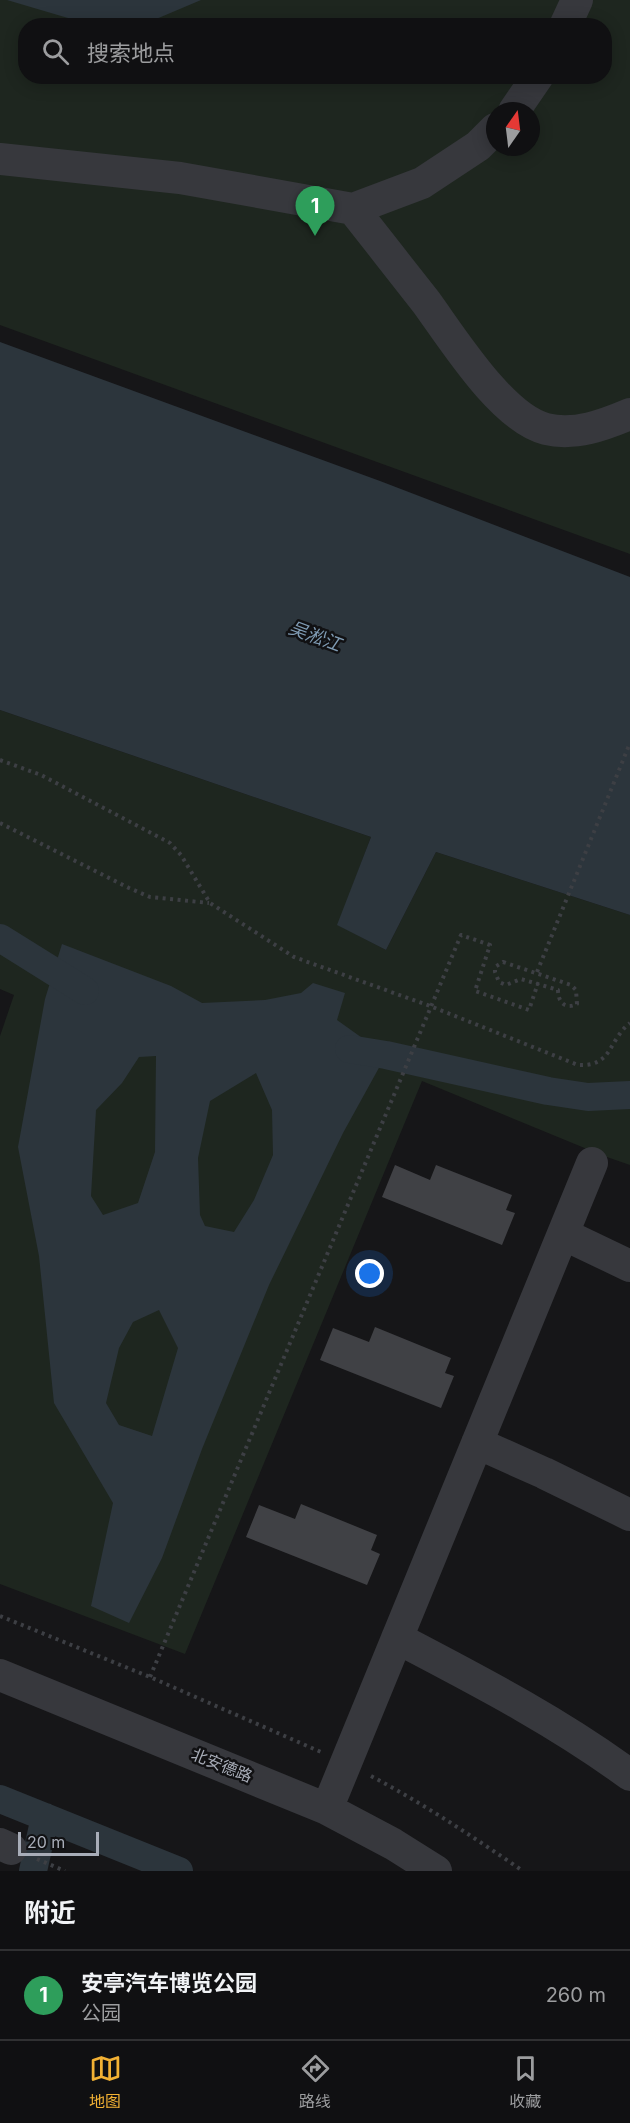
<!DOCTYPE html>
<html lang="zh">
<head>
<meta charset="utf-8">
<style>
	body { margin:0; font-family:Inter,"Noto Sans SC",sans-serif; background:#19191b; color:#f1f3f6 }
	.compass { position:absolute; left:486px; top:102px; width:54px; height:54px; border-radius:50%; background:#101012; box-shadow:0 3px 15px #0003; rotate:14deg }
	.scale { position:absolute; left:18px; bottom:15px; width:81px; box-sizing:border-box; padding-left:6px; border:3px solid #a8adb8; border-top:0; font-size:16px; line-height:21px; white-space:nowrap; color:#a8adb8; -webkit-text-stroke:4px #111113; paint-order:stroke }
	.you { position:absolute; left:370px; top:1274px; width:21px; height:21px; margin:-15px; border:4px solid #fff; border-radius:50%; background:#1a73e8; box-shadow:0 0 0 9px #1a73e833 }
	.badge { display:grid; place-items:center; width:39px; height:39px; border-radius:50%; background:#f2b134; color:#fff; font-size:20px; font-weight:700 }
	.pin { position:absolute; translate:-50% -50px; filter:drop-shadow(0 2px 3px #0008) }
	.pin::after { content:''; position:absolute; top:32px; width:21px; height:18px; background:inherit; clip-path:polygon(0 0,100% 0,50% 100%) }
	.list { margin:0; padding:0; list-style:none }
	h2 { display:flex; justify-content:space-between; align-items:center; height:78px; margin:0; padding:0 24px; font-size:26px }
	h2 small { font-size:20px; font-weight:400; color:#9c9d9f }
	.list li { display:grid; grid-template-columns:39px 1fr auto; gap:18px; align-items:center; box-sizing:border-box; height:90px; padding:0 24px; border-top:2px solid #303032 }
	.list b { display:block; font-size:22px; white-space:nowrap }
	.list p { margin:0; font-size:20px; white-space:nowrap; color:#9c9d9f }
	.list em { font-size:20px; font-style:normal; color:#9c9d9f }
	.icon { flex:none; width:33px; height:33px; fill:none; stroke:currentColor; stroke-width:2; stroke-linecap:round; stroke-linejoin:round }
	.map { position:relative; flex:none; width:630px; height:1871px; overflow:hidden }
	.search { position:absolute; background:#101012; box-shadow:0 3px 15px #0003; left:18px; right:18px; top:18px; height:66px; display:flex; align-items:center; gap:15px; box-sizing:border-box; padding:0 21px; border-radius:24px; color:#9c9d9f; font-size:22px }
	.sheet { height:168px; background:#101012 }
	nav { display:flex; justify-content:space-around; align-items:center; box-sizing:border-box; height:84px; border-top:2px solid #303032; background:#101012; font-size:16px; color:#9c9d9f }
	nav a { display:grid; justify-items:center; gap:3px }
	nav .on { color:#f2b134 }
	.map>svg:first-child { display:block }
	.green { fill:#1e261f; fill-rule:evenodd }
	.water { fill:#2c353c; fill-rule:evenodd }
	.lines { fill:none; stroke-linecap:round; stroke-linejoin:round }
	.canal { stroke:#2c353c; stroke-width:28 }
	.building { fill:#404145 }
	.path { stroke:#3d3f44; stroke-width:4; stroke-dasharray:3 4.5; stroke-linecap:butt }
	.minor { stroke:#37383d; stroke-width:32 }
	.labels { text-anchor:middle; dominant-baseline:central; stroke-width:5; stroke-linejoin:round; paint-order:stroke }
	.street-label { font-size:16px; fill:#a8adb8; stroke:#111113 }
	.water-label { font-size:18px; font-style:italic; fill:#7f9bb3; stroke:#111113 }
</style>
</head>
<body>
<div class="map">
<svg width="630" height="1871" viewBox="0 0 630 1871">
	<rect width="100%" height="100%" fill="#161618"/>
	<path class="green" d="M0 0H630V554L0 325ZM26 26H604V76H26ZM495 111H531V147H495Z
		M0 710 371 837 338 925 386 950 436 852 630 915V1165L604 1156 422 1081 185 1654 0 1584V1036L14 995 0 989Z"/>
	<path class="water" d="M7 0H201L142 25 95 26Z
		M0 342 380 481 630 577V915L436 852 386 950 337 925 371 837 0 710Z
		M62 944 171 986 202 1003 265 1000 301 993 313 983 345 993 337 1020 386 1055 343 1133 269 1285 202 1449 162 1558 129 1623 91 1606 113 1503 54 1403 39 1256 18 1147 45 999ZM156 1056 155 1152 138 1203 103 1215 91 1196 96 1110 122 1083 139 1057ZM256 1073 272 1110 273 1155 254 1200 234 1232 205 1226 200 1215 198 1158 210 1101ZM159 1310 178 1348 152 1436 119 1425 106 1403 119 1348 133 1322Z"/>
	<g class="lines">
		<path class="canal" d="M0 938 85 991
			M349 1049 386 1055 548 1091 588 1097 630 1095
			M0 1799 179 1871
			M33 1871 45 1817"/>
	</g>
	<path class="building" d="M395 1165 430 1180 436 1165 512 1195 506 1210 515 1213 502 1245 382 1197Z
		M375 1327 451 1358 445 1373 454 1376 441 1408 320 1360 333 1328 369 1342Z
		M301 1504 377 1535 371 1550 380 1554 367 1585 246 1537 259 1505 295 1519Z"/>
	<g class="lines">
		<path class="path" d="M0 760 41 775 170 843 181 855 210 903 294 957 430 1006 578 1065C613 1067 608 1040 630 1023
			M0 823 129 888 150 897 209 903
			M503 962 571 985 576 990 577 1004C565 1010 558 1002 558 990L521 979 506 985 499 982 495 972V967Z
			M537 972 630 743
			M0 1616 150 1677 321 1752
			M150 1677 461 935 490 945 475 991 529 1010 538 983
			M371 1776C424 1804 473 1837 523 1871
			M37 1859 65 1871"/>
		<path class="minor" d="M565 26 577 0
			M514 111 538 76
			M0 159 180 178 353 209C377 240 402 271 426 302 453 339 502 418 546 429 575 436 604 425 630 414
			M353 209 422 183 478 146 495 129
			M563 1234 630 1266
			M477 1443 544 1473 630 1515
			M397 1638C477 1680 557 1721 630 1775
			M0 1675 327 1809 393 1844 436 1871
			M327 1809 592 1163
			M0 1844 11 1849"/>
	</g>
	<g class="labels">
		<g class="street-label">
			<text transform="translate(222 1765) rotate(22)">北安德路</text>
		</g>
		<g class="water-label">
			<text transform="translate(315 636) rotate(20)">吴淞江</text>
		</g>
	</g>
</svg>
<svg class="compass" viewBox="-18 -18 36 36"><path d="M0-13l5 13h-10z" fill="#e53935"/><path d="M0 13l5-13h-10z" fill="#9c9d9f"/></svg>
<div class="scale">20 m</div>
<div class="you"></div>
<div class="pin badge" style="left:315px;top:236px;background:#2e9e5b">1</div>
<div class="search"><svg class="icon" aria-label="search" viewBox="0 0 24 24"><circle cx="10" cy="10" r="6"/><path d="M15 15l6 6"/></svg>搜索地点</div>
</div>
<section class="sheet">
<h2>附近<small></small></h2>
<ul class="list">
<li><span class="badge" style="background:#2e9e5b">1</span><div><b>安亭汽车博览公园</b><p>公园</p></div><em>260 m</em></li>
</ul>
</section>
<nav>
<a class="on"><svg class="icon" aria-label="map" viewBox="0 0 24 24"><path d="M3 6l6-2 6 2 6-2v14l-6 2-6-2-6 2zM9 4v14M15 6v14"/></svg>地图</a>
<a><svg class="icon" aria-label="directions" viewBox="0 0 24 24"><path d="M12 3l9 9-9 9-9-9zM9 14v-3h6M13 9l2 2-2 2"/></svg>路线</a>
<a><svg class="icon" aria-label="saved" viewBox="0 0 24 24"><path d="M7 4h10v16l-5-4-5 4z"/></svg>收藏</a>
</nav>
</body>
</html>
